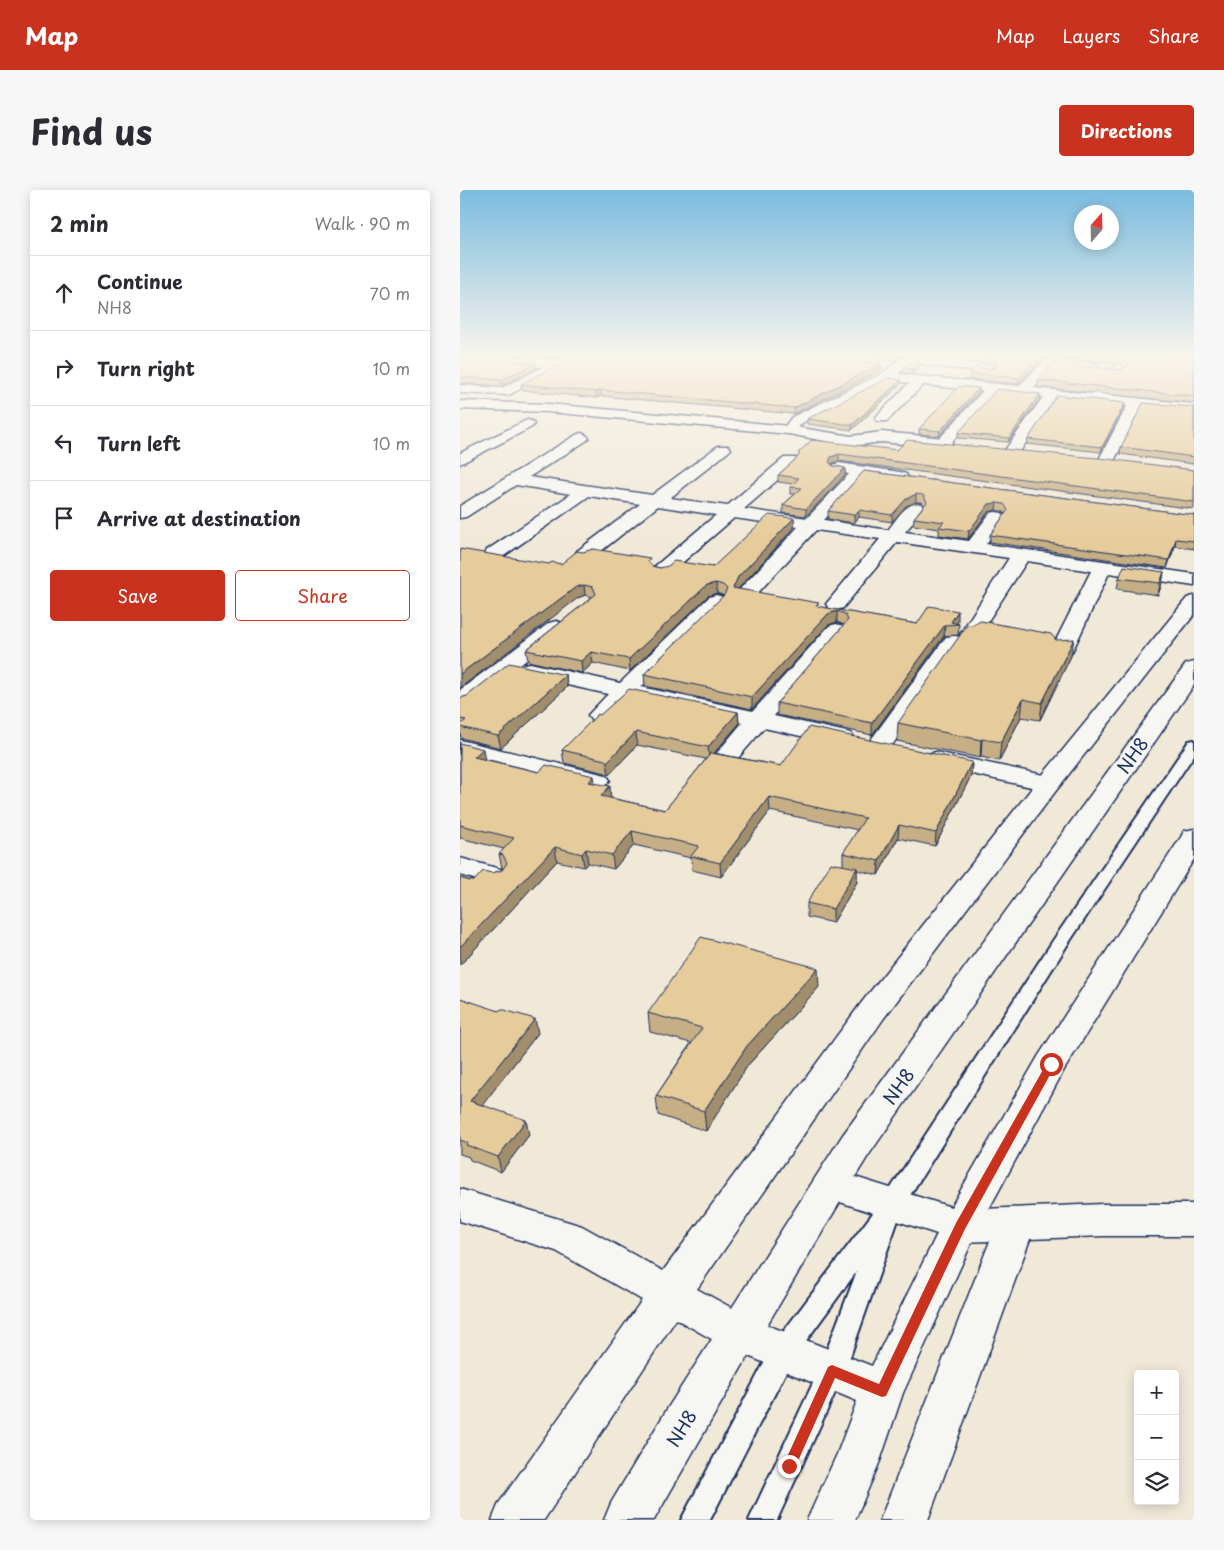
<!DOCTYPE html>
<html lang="en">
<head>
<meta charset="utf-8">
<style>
	body { margin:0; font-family:"Playpen Sans",sans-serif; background:#f7f7f7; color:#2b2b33 }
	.controls { position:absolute; right:15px; bottom:15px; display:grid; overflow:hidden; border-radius:5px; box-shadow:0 2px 12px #0003 }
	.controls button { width:45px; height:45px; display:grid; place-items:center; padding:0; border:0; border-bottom:1px solid #e1e1e2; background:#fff; color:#2b2b33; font:25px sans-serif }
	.compass { position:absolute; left:614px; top:15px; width:45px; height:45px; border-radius:50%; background:#fff; box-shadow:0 2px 12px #0003; rotate:20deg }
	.stop { position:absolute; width:15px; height:15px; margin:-11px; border:4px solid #c8321e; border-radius:50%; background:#fff }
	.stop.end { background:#c8321e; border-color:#fff; box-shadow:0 1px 5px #0008 }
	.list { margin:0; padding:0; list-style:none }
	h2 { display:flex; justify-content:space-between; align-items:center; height:65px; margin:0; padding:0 20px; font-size:21px }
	h2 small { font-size:16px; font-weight:400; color:#7c7c81 }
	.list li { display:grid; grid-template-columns:32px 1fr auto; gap:15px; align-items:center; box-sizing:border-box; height:75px; padding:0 20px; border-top:1px solid #e1e1e2 }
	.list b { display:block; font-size:19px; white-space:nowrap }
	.list p { margin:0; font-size:16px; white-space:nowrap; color:#7c7c81 }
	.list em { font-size:16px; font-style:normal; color:#7c7c81 }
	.actions { display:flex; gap:10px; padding:15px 20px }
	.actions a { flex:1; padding:11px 0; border:1px solid #c8321e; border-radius:5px; text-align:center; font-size:18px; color:#c8321e }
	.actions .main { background:#c8321e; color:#fff }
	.icon { flex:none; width:28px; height:28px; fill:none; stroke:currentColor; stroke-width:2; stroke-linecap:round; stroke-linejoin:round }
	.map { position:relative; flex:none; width:734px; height:1330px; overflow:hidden; border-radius:5px }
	header { display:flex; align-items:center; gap:30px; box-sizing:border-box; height:70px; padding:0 25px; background:#c8321e; color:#fff }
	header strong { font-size:24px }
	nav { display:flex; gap:28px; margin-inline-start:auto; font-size:18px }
	.intro { display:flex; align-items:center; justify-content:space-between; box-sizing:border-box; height:120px; padding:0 30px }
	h1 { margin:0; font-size:35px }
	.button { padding:12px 22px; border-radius:5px; background:#c8321e; color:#fff; font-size:18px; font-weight:700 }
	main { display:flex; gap:30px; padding:0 30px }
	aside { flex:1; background:#fff; border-radius:5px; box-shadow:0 2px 12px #0003 }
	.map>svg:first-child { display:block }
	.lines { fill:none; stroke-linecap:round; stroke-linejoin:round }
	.service-casing { stroke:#1b2f5e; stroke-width:4 }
	.minor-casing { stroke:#1b2f5e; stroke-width:3 }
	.tertiary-casing { stroke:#1b2f5e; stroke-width:3 }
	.primary-casing { stroke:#1b2f5e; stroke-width:3 }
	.service { fill:#f6f6f2; fill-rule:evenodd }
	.minor { fill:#f6f6f2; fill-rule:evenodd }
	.tertiary { fill:#f6f6f2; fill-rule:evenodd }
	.primary { fill:#f6f6f2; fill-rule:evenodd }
	.wall { fill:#c6af85; stroke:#1b2f5e }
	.shaded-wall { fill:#a18e6c; stroke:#1b2f5e }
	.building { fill:#e6cb9b; stroke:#1b2f5e }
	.route { fill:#c8321e }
	.labels { text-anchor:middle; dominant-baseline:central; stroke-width:4; stroke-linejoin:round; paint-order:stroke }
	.near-street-label { font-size:18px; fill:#1b2f5e; stroke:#f6f6f2 }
</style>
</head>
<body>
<header>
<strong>Map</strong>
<nav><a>Map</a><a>Layers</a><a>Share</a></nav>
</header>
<div class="intro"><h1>Find us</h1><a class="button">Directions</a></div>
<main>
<aside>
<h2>2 min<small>Walk · 90 m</small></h2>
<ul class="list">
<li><svg class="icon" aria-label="ahead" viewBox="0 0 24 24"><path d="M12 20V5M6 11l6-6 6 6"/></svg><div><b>Continue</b><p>NH8</p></div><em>70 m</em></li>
<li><svg class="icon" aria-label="right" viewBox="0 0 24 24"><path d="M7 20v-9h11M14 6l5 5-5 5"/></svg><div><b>Turn right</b></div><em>10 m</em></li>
<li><svg class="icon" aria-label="left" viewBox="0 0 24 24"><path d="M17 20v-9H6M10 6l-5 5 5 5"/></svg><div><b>Turn left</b></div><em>10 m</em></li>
<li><svg class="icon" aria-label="arrive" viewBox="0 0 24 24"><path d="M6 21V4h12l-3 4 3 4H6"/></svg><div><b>Arrive at destination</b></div></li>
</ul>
<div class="actions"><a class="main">Save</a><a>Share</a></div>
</aside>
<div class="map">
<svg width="734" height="1330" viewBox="0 0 734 1330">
	<rect width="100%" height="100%" fill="#f1e9d8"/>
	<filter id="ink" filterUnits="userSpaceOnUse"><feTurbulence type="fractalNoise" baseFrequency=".02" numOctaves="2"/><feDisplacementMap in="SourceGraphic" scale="10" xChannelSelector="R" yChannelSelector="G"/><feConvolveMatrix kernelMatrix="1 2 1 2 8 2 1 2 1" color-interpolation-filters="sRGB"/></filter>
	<g filter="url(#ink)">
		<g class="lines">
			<g class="service-casing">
				<path id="service" d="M734 550V565L606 757 437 1026 438 1030 385 1181 317 1330H289L360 1178 397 1081 332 1170 250 1330H221L314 1154 425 1007 594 749 729 551Z"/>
			</g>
			<g class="minor-casing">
				<path id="minor" d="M0 165H34L97 170 106 165H122L49 205 0 203V195L42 198 83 177 0 170Z
					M227 165H241L232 171 227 170 226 167Z
					M446 165H460L459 167 529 175 536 179 529 183 451 173 438 184 559 196 585 170 631 173 636 174 638 177 636 180 593 177 573 198 632 204 664 165H677L646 205 734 214V222L681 217 655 269 653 272H641L639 269 667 216 596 208 559 263H547L545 260 583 207 536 202 488 256H478L475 253 478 250 523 201 463 195 427 231H417L415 228 449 193 428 191 342 233C336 240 334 246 324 243L322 240 332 227 421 184Z
					M67 230 72 231 74 234 72 237 0 274V263Z
					M121 243 126 245 129 248 126 251 69 287 192 305 258 256H268L271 259 268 262 210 308 267 316 324 268H336L338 271 336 274 284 319 347 328 389 284 373 281 371 278 373 275 379 273 440 282 446 284 448 287 446 290 440 292 401 286 402 288 400 291 364 330 428 340C437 329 447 310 462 314L465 318 445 342 509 351 530 323 536 322 542 323 545 327 526 354 734 384V396L649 383 613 460 610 465 602 466 594 465 591 460 631 381 567 371 517 448 510 450 503 448 500 444 549 368 437 352 383 418 376 420 369 418 366 414 420 349 356 340 294 407 287 409 280 407 277 403 280 399 338 337 274 328 208 385 201 387 194 385 191 381 194 377 256 325 198 316 131 369 124 371 117 369 115 365 117 361 180 314 129 306 41 368 34 370 27 368 25 364 27 360 111 304 56 295 6 327 0 328V316L116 245Z
					M256 405 263 407 266 411 263 415 181 497 293 521 369 436 376 434 383 436 386 440 383 444 314 526 391 543 394 548 391 553 382 555 304 538 272 575 263 577 254 575 251 570 282 533 170 509C158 520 150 534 132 530L128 525 148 504 62 485 59 480 62 475 70 473 160 493 249 407Z
					M96 431 103 433 106 437 103 441 8 516 0 518V500L89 433Z
					M494 446 502 447 505 452 428 561 419 563 410 561 407 556 410 551 486 447Z
					M0 550 146 585 150 590 146 595 137 598 0 564Z
					M476 562 598 588 602 593 598 598 589 601 467 574 464 569 467 564Z
					M0 668 44 680 48 686 44 692 34 695 0 685Z"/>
			</g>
			<g class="tertiary-casing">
				<path id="tertiary" d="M0 211 88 214 329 236 391 246 422 242 484 248 489 250 492 253 489 256 484 258 422 252 391 256 329 244 88 222 0 219Z
					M734 406V425L598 598 424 828 237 1099 294 1130 300 1143 294 1156 279 1162 264 1156 216 1129 84 1330H32L39 1313 182 1110 96 1061 0 1031V999L122 1036 203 1081 402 812 580 588 727 408Z
					M643 1014H734V1046H643L570 1049 468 1330H420L530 1051 500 1052 486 1047 481 1036 486 1025 500 1020Z"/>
			</g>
			<g class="primary-casing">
				<path id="primary" d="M734 472V495L408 966 395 987 491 1017 579 865 721 647 724 641 734 639V669L604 880 516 1043 443 1203 420 1271 395 1330H347L377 1264 397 1211 288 1166 194 1330H144L151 1313 209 1216 382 946 726 474ZM380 1012 477 1044 412 1176 307 1135Z"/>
			</g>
			<use href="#service" class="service"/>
			<use href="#minor" class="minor"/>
			<use href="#tertiary" class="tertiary"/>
			<use href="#primary" class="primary"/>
		</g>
		<path class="wall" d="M57 165H103L97 168Z
			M386 165H444L435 171Z
			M461 165H472L470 166Z
			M526 165H734V213L577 197 578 190 660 180 666 178 660 174 590 167 584 169 558 194 509 189 510 183 536 177 524 173 525 167Z
			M0 166 76 178 42 196 0 193Z
			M307 166H352L421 174V180L334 224 141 206 136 208 62 200 61 194 231 167Z
			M460 172V176L452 184 443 183V178Z
			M441 194 392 240 347 234V229Z
			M519 202 479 246 459 244V239Z
			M580 204V209L548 252 498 248V243Z
			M665 213 664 218 641 262 567 254 568 249Z
			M734 217V274L660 264 661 257Z
			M437 260 734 280V319L379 271 371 274 373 276 385 278V285L346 326 323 323V315L335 304H330V297L333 294 318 292V285L337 268 339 266V262Z
			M404 281 734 325V359L715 356 707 378 530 352V345L545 324 544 322 536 320 528 322 508 349 479 345V339L453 335 454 328 464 315 462 312H456L446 316 432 332 399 327 394 333 368 329V321Z
			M334 328V338L278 399 359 417 457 434 498 432 497 433 499 434 498 445 484 446 412 545 317 525V513L384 435 377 432 368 435 292 519 185 496 184 484 264 406 257 403 248 406 170 481 133 473 122 483 68 471 66 460 132 407 125 405 118 408 89 374H191L192 376 200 378 253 377Z
			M704 382 702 393 698 405 657 399 659 388Z
			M596 450 611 466 580 530 561 527 539 571 521 567 520 568 437 551 438 533Z
			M106 485 107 497 41 558 1 548 0 543V508Z
			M278 522 279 534 254 563 321 576 512 572 511 586 475 656 438 648 418 685 397 680V692L373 733 347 727V713L383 675V663L398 640 310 621 261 687 232 680 231 668 174 655 154 679 128 673 124 677 97 671 0 775V688L10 691H14L32 683 42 680 43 678H42L39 664 44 659 0 648V553L25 569 79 582 135 593 151 608 205 620 246 569 177 555 149 585 146 583 104 573 102 560 140 525Z
			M359 797 288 875 246 941 198 925 196 906 231 853 190 842 188 823Z
			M0 808 78 843 22 915 69 945 41 982 10 970 9 967 0 964Z"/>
		<path class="shaded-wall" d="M96 165H103L97 168Z
			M436 165H444L435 171Z
			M582 165H590V167L584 169 558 194 559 188Z
			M460 172V176L452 184V179Z
			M76 173V178L42 196 41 190Z
			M421 174V180L334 224V218Z
			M441 190V194L392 240V235Z
			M519 198V202L479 246 480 241Z
			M141 200V206L136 208V202Z
			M580 204V209L548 252 549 248Z
			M665 213 664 218 641 262 642 257Z
			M379 264V271L371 274 369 272 371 267Z
			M385 278V285L346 326V319Z
			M456 304V312L446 316 432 332V325L446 309Z
			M537 313 536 320 528 322 508 349 509 341 529 314Z
			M399 320V327L394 333V325Z
			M334 328V338L279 398 274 409 273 398 278 387Z
			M716 349 715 356 707 378 709 370Z
			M704 382 702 393 698 405 700 393Z
			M256 393 257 403 248 406 170 481 169 469 247 395Z
			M124 395 125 405 118 408 0 498V484L116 397Z
			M377 421V432L368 435 292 519V507L368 424Z
			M498 421V432L496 434 491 432Z
			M485 435 484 446 412 545V533Z
			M614 449 611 466 580 530 582 513Z
			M131 462 133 473 122 483 121 471Z
			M106 485 107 497 41 558 38 546Z
			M563 509 561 527 539 571 541 552Z
			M278 522 279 534 249 569 248 557Z
			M176 542 177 555 149 585 147 572Z
			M522 549 521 567 520 568 521 550Z
			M23 559 25 572 14 567Z
			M512 572 511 586 475 656 476 643Z
			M134 586 136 600 129 592Z
			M150 596 151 610 141 606Z
			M309 607 310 621 261 687 260 673Z
			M439 635 438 648 418 685 419 671Z
			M172 641 174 655 154 679 152 665Z
			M95 657 97 671 0 775V757Z
			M126 659 128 673 124 677 122 664Z
			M397 678V692L373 733V719Z
			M358 778 359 797 288 875 246 941 244 921 287 856Z
			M75 829 78 843 14 926 10 911Z
			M66 930 69 945 41 982 38 967Z"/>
		<path class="building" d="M115 165H225L231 167 235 165H294L307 166 309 165H351L352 166 421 174 334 218 141 200 136 202 61 194Z
			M526 165H582L559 188 510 183 515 177 529 179 536 177 537 171 525 167Z
			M626 165H734V206L578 190 594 173 660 180 666 178 669 174 661 168Z
			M0 166 76 173 41 190 0 187Z
			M452 171 460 172 452 179 443 178Z
			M428 188 441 190 392 235 347 229Z
			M499 196 519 198 480 241 459 239Z
			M537 199 580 204 549 248 498 243Z
			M597 205 665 213 642 257 568 249Z
			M683 213 734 217V267L661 257Z
			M352 250 437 260 447 250 648 269 734 280V312L379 264 371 267 369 272 373 276 385 278 346 319 323 315 342 298 330 297 339 288 318 285 337 268 339 265V262Z
			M404 281 734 325V351L716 349 709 370 530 345 548 320 544 314 537 313 529 314 509 341 479 337 484 332 454 328 467 312 463 305 456 304 446 309 432 325 399 320 394 325 368 321Z
			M309 325 334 328 278 387 273 398 359 413 356 416 457 434 469 416 498 421 491 432 499 434 485 435 412 533 317 513 388 430 385 424 377 421 368 424 292 507 184 484 264 405 267 399 263 395 256 393 247 395 169 469 131 462 121 471 66 460 136 404 133 397 124 395 116 397 0 484V359L89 374 92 372 101 374 117 361 123 362 133 359 190 368 188 371 192 376 200 378 208 376 214 371 253 377Z
			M664 376 704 382 700 393 659 388Z
			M521 431 591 444 596 450 614 449 582 513 563 509 541 552 522 549 521 550 438 533 508 434 512 435Z
			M49 473 106 485 38 546 0 537V535L6 530 0 529V508L7 506Z
			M169 499 278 522 248 557 176 542 147 572 145 570 102 560 138 524 140 525Z
			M349 537 512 572 476 643 439 635 419 671 383 663 405 628 309 607 260 673 231 666 239 656 172 641 152 665 126 659 122 664 95 657 0 757V688L10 691H14L23 681 32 683 42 680 47 673 43 665 39 664 54 648 0 635V553L23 559 14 567 79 582 86 575 134 586 129 592 150 596 141 606 205 620 251 563 321 576Z
			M371 673 397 678 373 719 347 713Z
			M241 747 358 778 287 856 244 921 196 906 242 838 188 823Z
			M0 808 39 821 41 819 75 829 10 911 66 930 38 967 6 955 8 953 0 950Z"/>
	</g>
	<linearGradient id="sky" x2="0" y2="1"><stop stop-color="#7bbcdf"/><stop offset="0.47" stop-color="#f9f5ed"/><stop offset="1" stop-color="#f9f5ed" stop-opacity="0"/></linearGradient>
	<rect width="734" height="351" fill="url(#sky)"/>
	<path class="route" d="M591 870 596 874 505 1039 426 1206 422 1207 375 1188 334 1280 329 1282 324 1280 323 1276 368 1177 372 1175 419 1194 496 1033 588 871Z"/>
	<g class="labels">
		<g class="near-street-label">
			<text transform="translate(672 565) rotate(-55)">NH8</text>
			<text transform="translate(438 896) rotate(-55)">NH8</text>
			<text transform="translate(221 1238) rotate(-59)">NH8</text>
		</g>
	</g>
</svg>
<div class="controls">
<button>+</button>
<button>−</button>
<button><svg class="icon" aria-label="layers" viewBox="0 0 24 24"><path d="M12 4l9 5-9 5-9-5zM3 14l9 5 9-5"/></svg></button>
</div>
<svg class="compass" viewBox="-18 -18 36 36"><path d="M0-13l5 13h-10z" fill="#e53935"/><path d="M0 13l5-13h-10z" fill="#7c7c81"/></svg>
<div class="stop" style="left:591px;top:874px"></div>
<div class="stop end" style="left:329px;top:1276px"></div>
</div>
</main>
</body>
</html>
